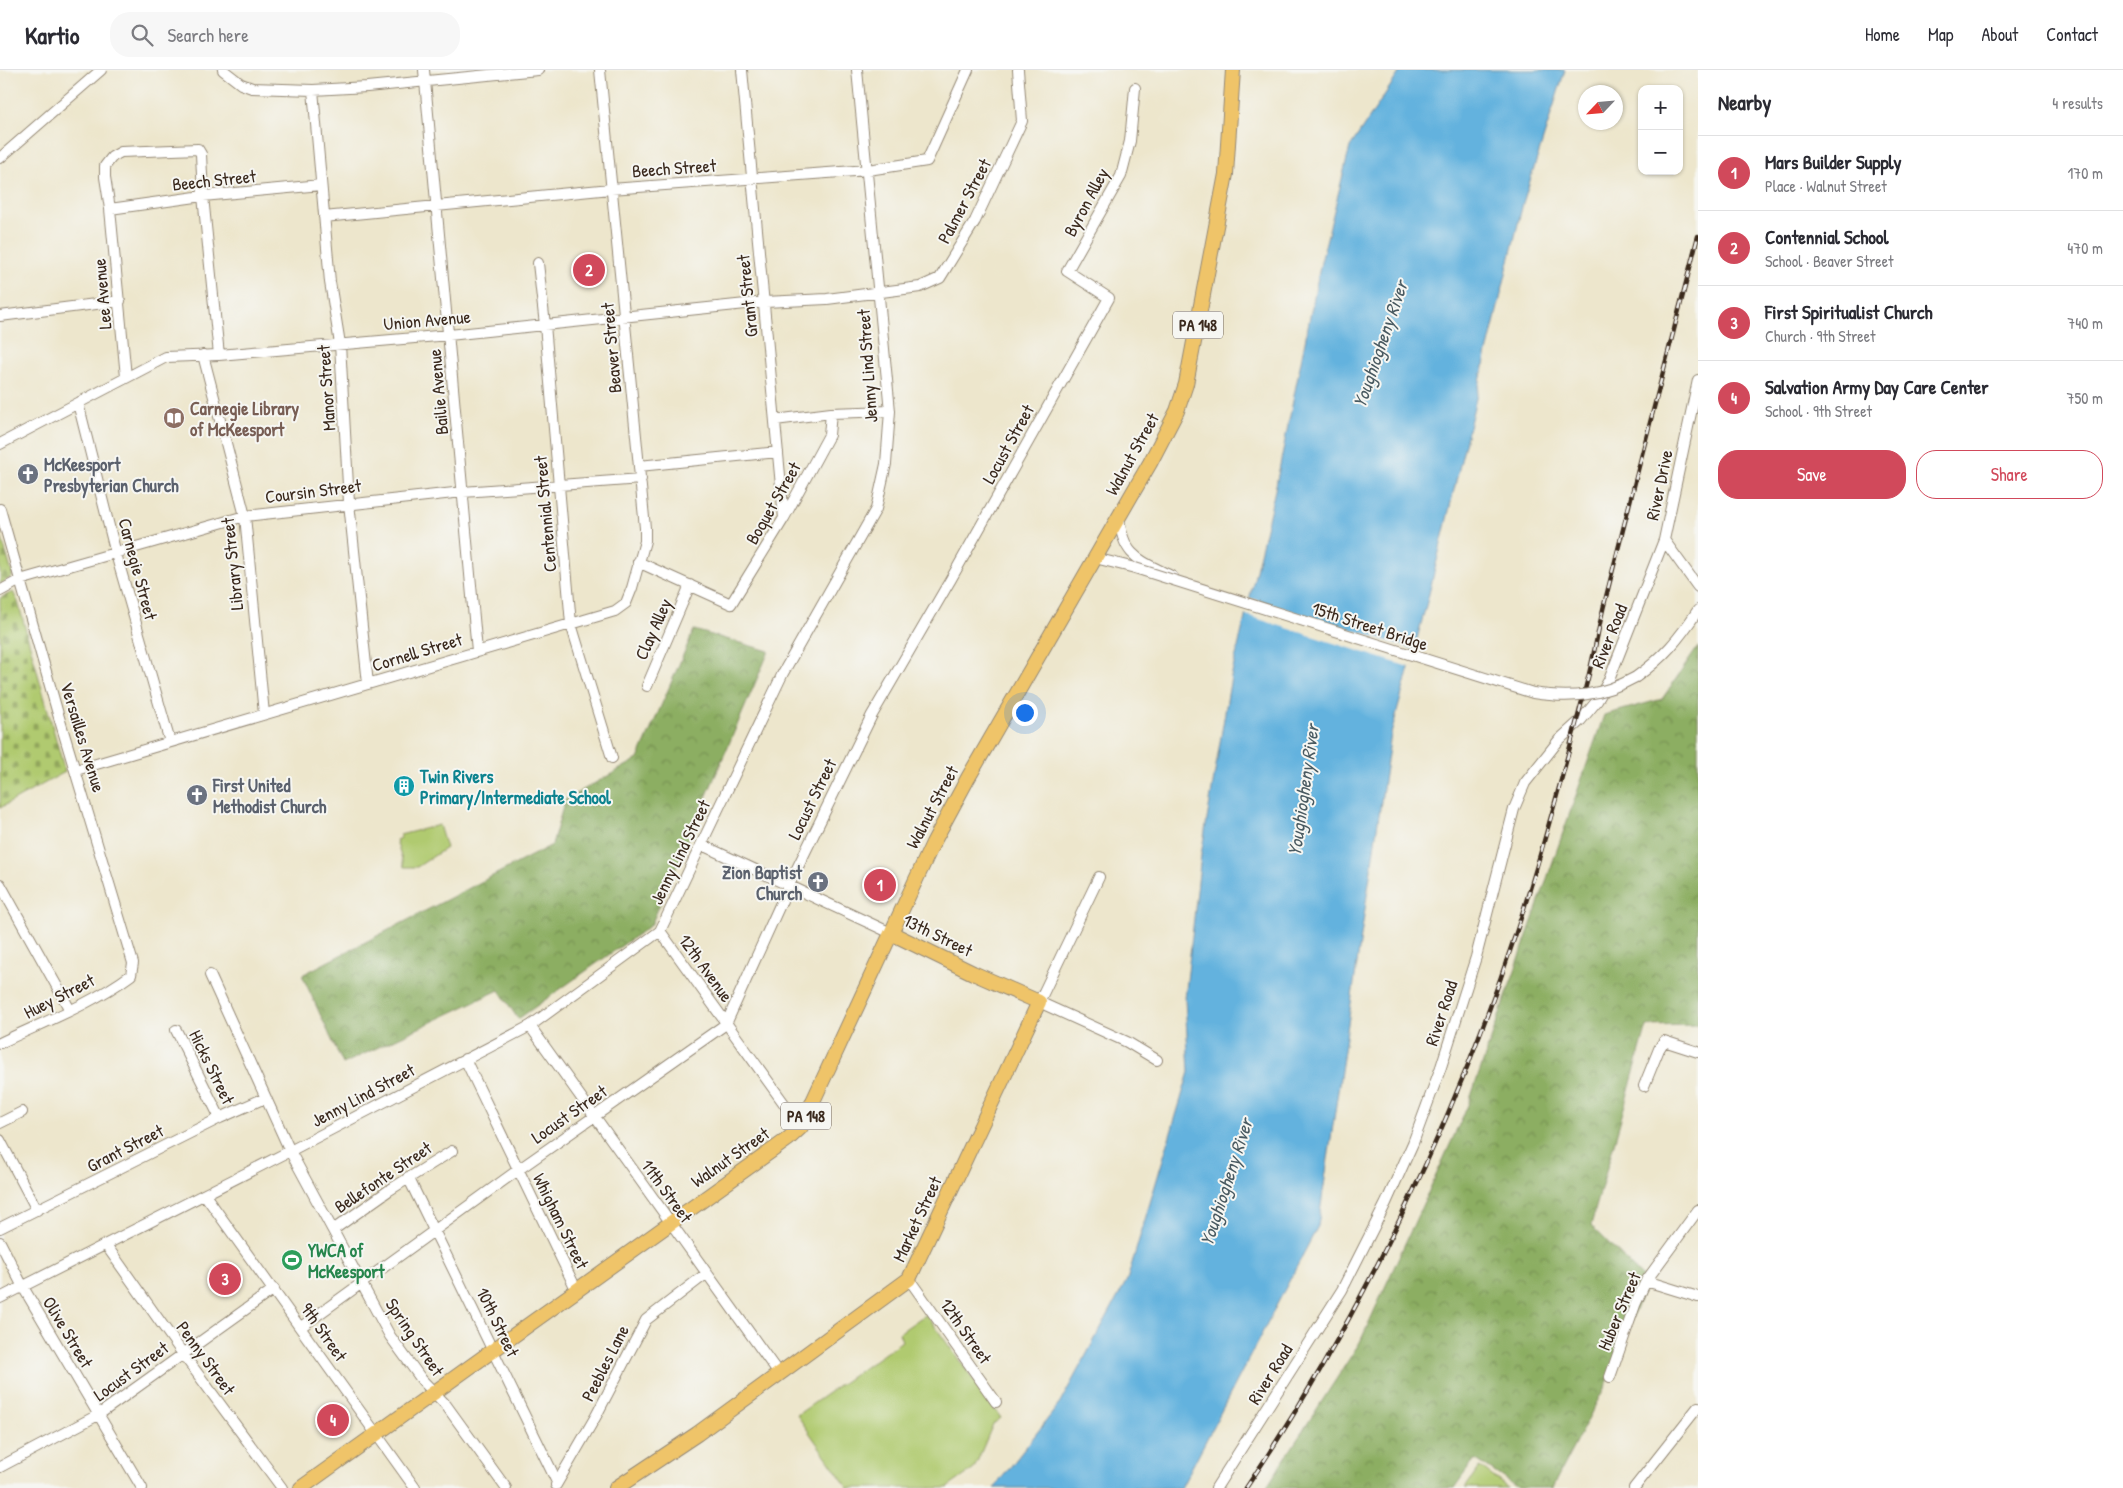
<!DOCTYPE html>
<html lang="en">
<head>
<meta charset="utf-8">
<style>
	body { margin:0; font-family:"Patrick Hand",sans-serif; background:#f7f7f7; color:#2b2b33 }
	.controls { position:absolute; right:15px; top:15px; display:grid; overflow:hidden; border-radius:10px; box-shadow:0 1px 4px #0004 }
	.controls button { width:45px; height:45px; display:grid; place-items:center; padding:0; border:0; border-bottom:1px solid #e1e1e2; background:#fff; color:#2b2b33; font:25px sans-serif }
	.compass { position:absolute; left:1578px; top:15px; width:45px; height:45px; border-radius:50%; background:#fff; box-shadow:0 1px 4px #0004; rotate:244deg }
	.you { position:absolute; left:1024px; top:642px; width:18px; height:18px; margin:-12px; border:4px solid #fff; border-radius:50%; background:#1a73e8; box-shadow:0 0 0 8px #1a73e833 }
	.badge { display:grid; place-items:center; width:32px; height:32px; border-radius:50%; background:#d1495b; color:#fff; font-size:16px; font-weight:700 }
	.pin { position:absolute; translate:-50% -50%; border:2px solid #fff; box-shadow:0 1px 5px #0006 }
	.list { margin:0; padding:0; list-style:none }
	h2 { display:flex; justify-content:space-between; align-items:center; height:65px; margin:0; padding:0 20px; font-size:21px }
	h2 small { font-size:16px; font-weight:400; color:#7c7c81 }
	.list li { display:grid; grid-template-columns:32px 1fr auto; gap:15px; align-items:center; box-sizing:border-box; height:75px; padding:0 20px; border-top:1px solid #e1e1e2 }
	.list b { display:block; font-size:19px; white-space:nowrap }
	.list p { margin:0; font-size:16px; white-space:nowrap; color:#7c7c81 }
	.list em { font-size:16px; font-style:normal; color:#7c7c81 }
	.actions { display:flex; gap:10px; padding:15px 20px }
	.actions a { flex:1; padding:11px 0; border:1px solid #d1495b; border-radius:20px; text-align:center; font-size:18px; color:#d1495b }
	.actions .main { background:#d1495b; color:#fff }
	.icon { flex:none; width:28px; height:28px; fill:none; stroke:currentColor; stroke-width:2; stroke-linecap:round; stroke-linejoin:round }
	.map { position:relative; flex:none; width:1698px; height:1418px; overflow:hidden }
	header { display:flex; align-items:center; gap:30px; box-sizing:border-box; height:70px; padding:0 25px; background:#fff; border-bottom:1px solid #e1e1e2 }
	header strong { font-size:24px }
	nav { display:flex; gap:28px; margin-inline-start:auto; font-size:18px }
	.search { width:350px; height:45px; background:#f7f7f7; display:flex; align-items:center; gap:12px; box-sizing:border-box; padding:0 18px; border-radius:20px; color:#7c7c81; font-size:19px }
	main { display:flex }
	aside { flex:1; background:#fff }
	.map>svg:first-child { display:block }
	.green { fill:#b0ca70; stroke:#767a47 }
	.forest { fill:url(#forest-crowns); stroke:#646c40 }
	.cemetery { fill:url(#cemetery-stones); stroke:#767a47 }
	.water { fill:#64b2de; stroke:#506e7e }
	.pier { fill:#ede6cc }
	.lines { fill:none; stroke-linecap:round; stroke-linejoin:round }
	.minor-casing { stroke:#948875; stroke-width:12 }
	.major-casing { stroke:#948875; stroke-width:16 }
	.minor { stroke:#fff; stroke-width:10 }
	.major { stroke:#efc469; stroke-width:14 }
	.rail-casing { stroke:#3b2a1e; stroke-width:4.5 }
	.rail { stroke:#f6f6f2; stroke-width:2.5; stroke-dasharray:8; stroke-linecap:butt }
	.minor-bridge-casing { stroke:#948875; stroke-width:12; stroke-linecap:butt }
	.minor-bridge { stroke:#fff; stroke-width:10 }
	.labels { text-anchor:middle; dominant-baseline:central; stroke-width:4; stroke-linejoin:round; paint-order:stroke }
	.shield { fill:#f6f6f2; stroke:#73675e; stroke-width:1 }
	.shield-label { font-size:16px; font-weight:bold; fill:#3b2a1e }
	.street-label { font-size:18px; fill:#3b2a1e; stroke:#f6f6f2 }
	.education-label { font-size:18px; font-weight:bold; fill:#785e54; stroke:#f6f6f2; text-anchor:start }
	.worship-label { font-size:18px; font-weight:bold; fill:#5b616d; stroke:#f6f6f2; text-anchor:start }
	.culture-label { font-size:18px; font-weight:bold; fill:#0d838f; stroke:#f6f6f2; text-anchor:start }
	.leisure-label { font-size:18px; font-weight:bold; fill:#27864d; stroke:#f6f6f2; text-anchor:start }
	.water-label { font-size:19px; font-style:italic; fill:#495a61; stroke:#f6f6f2 }
</style>
</head>
<body>
<header>
<strong>Kartio</strong>
<div class="search"><svg class="icon" aria-label="search" viewBox="0 0 24 24"><circle cx="10" cy="10" r="6"/><path d="M15 15l6 6"/></svg>Search here</div>
<nav><a>Home</a><a>Map</a><a>About</a><a>Contact</a></nav>
</header>
<main>
<div class="map">
<svg width="1698" height="1418" viewBox="0 0 1698 1418">
	<defs>
		<pattern id="forest-crowns" width="20" height="18" patternUnits="userSpaceOnUse" patternTransform="scale(1.25)"><rect width="20" height="18" fill="#8cae62"/><path d="M2 6a3 3 0 1 1 6 0M12 15a3 3 0 1 1 6 0" fill="none" stroke="#748e50"/></pattern>
		<pattern id="cemetery-stones" width="16" height="16" patternUnits="userSpaceOnUse" patternTransform="scale(1.25)"><rect width="16" height="16" fill="#b0ca70"/><path d="M2 7V4a2 2 0 0 1 4 0v3zM10 15v-3a2 2 0 0 1 4 0v3z" fill="#90a45b"/></pattern>
	</defs>
	<rect width="100%" height="100%" fill="#f6f6f2"/>
	<filter id="ink" filterUnits="userSpaceOnUse"><feTurbulence type="fractalNoise" baseFrequency=".02" numOctaves="2"/><feDisplacementMap in="SourceGraphic" scale="10" xChannelSelector="R" yChannelSelector="G"/><feConvolveMatrix kernelMatrix="1 2 1 2 8 2 1 2 1" color-interpolation-filters="sRGB"/></filter>
	<filter id="wash" filterUnits="userSpaceOnUse"><feTurbulence type="fractalNoise" baseFrequency=".0096" numOctaves="4" result="noise"/><feDisplacementMap in="SourceGraphic" scale="20" xChannelSelector="R" yChannelSelector="G"/><feGaussianBlur stdDeviation="1.12" result="paint"/><feColorMatrix in="noise" values="0 0 0 0 0 0 0 0 0 0 0 0 0 0 0 0 0 1.4 0 .05"/><feComposite in="paint" operator="in"/></filter>
	<g filter="url(#wash)">
		<rect width="100%" height="100%" fill="#ede6cc"/>
		<path class="green" d="M439 755 446 778 417 797H404L396 770 400 768V765Z
			M926 1244 1001 1348 993 1354 974 1399 947 1418H848L797 1345 902 1271 899 1263Z
			M1480 1397 1508 1418H1465Z"/>
		<path class="forest" d="M694 560 769 581 651 855 518 949 499 920 343 994 302 905 552 775 565 730 638 689Z
			M1698 577V955L1647 956 1591 1155 1646 1211 1610 1307 1552 1418H1518L1475 1389 1454 1418H1266L1360 1272 1468 1035 1604 645 1662 629Z"/>
		<path class="cemetery" d="M0 463 12 503V507L0 514Z
			M13 522 18 532 65 702 0 738V528Z"/>
		<path class="water" d="M1401 0H1565L1523 133 1427 532 1391 664 1318 1156 1181 1418H994L1060 1333 1127 1210 1189 1002 1185 929 1201 785 1231 607 1275 420 1321 192 1350 77Z"/>
		<path class="pier" d="M1247 527 1417 580 1412 598 1243 544Z"/>
	</g>
	<g filter="url(#ink)">
		<g class="lines">
			<g class="minor-casing">
				<path id="minor" d="M223 0 241 14 252 18 313 20 367 17 538 0
					M424 0 477 581
					M742 0 784 448
					M313 20 330 212 340 274 349 433 368 614
					M0 88 101 0
					M110 139 203 126 321 115
					M324 147 611 119 868 100 927 91 968 0
					M538 193 545 255 571 554 612 688
					M0 246 120 231
					M203 285 245 446 264 644
					M126 307 110 139 105 107V96L112 87 121 82 198 79 201 84 203 126 219 285
					M78 333 116 484 170 672
					M775 350 831 343 890 341
					M0 374 166 287 219 285 449 265 765 232 827 229 920 217 940 208 975 151 1022 51 1018 0
					M639 396 778 382
					M0 439 58 644 133 893 131 905C92 934 44 952 0 973
					M1119 447C1123 488 1140 490 1173 507
					M1664 470 1698 517
					M1095 488 1135 498
					M638 492 731 534 784 448 829 365 831 343
					M0 521 20 510 245 446 463 422 641 409
					M1636 607C1664 587 1679 569 1698 540
					M647 616 690 515
					M76 700 615 541 626 533 632 518 645 471V458L600 0
					M702 775 891 863
					M1099 807 1039 932 1127 972 1157 990
					M0 814 70 940
					M660 861 801 1057
					M210 905 290 1081 390 1266 422 1310 446 1335 506 1418
					M530 956 779 1304
					M176 960 220 1048
					M465 989 576 1219
					M1644 1016 1659 979 1664 971 1698 982
					M0 1053 22 1042
					M0 1070 37 1140
					M408 1107 557 1412
					M205 1125 415 1418
					M0 1158 220 1048 265 1028
					M333 1160 388 1121 452 1081
					M0 1172 23 1217 142 1418
					M106 1175 183 1284 282 1418
					M909 1209 996 1332
					M1646 1211 1698 1227
					M0 1228 290 1081 530 956 660 861 783 603 876 439 886 394 890 341 857 0
					M301 1257 518 1100 726 954 789 815 872 645 951 509 1109 228 1067 201 1121 106 1130 71 1135 18
					M1610 1307 1635 1235 1646 1211 1698 1140
					M0 1397 98 1345 274 1219
					M556 1415 596 1346 646 1250 707 1203
					M1216 1418 1342 1220 1386 1133 1413 1073 1441 997 1476 887 1514 739 1525 713 1559 670 1581 650 1597 631 1609 610 1664 470 1698 310
					M1634 1418 1698 1337"/>
			</g>
			<g class="major-casing">
				<path id="major" d="M301 1418 788 1069 801 1057 933 773 968 708 1150 393 1177 341 1186 314 1226 104 1233 0
					M616 1418 697 1364 909 1209 1039 932 973 903 891 863"/>
			</g>
			<use href="#minor" class="minor"/>
			<use href="#major" class="major"/>
			<g class="rail-casing">
				<path id="rail" d="M1246 1418C1359 1251 1453 1054 1516 863 1544 778 1567 690 1589 604 1595 580 1599 555 1605 531 1635 409 1667 288 1698 166"/>
			</g>
			<use href="#rail" class="rail"/>
			<g class="minor-bridge-casing">
				<path id="minor-bridge" d="M1135 498 1533 623C1571 629 1602 626 1636 607"/>
			</g>
			<use href="#minor-bridge" class="minor-bridge"/>
		</g>
	</g>
	<defs>
		<g id="library-disc" transform="scale(1.125)"><circle r="9.5" fill="#8d6e63" stroke="#f6f6f2"/><path d="M-6-4Q-3-5.5-.7-3.5V5Q-3 3-6 4ZM6-4Q3-5.5 .7-3.5V5Q3 3 6 4Z" fill="#fff"/></g>
		<g id="church-disc" transform="scale(1.125)"><circle r="9.5" fill="#6b7280" stroke="#f6f6f2"/><path d="M-1.2-6h2.4v3.5h3.3v2.4h-3.3V6h-2.4V-.1h-3.3v-2.4h3.3Z" fill="#fff"/></g>
		<g id="building-disc" transform="scale(1.125)"><circle r="9.5" fill="#0f9aa8" stroke="#f6f6f2"/><path d="M-4-6H4V6H1V3H-1V6H-4ZM-2.5-4.3h1.7v1.8h-1.7ZM.8-4.3h1.7v1.8H.8ZM-2.5-1h1.7V.8h-1.7ZM.8-1h1.7V.8H.8Z" fill="#fff"/></g>
		<g id="stadium-disc" transform="scale(1.125)"><circle r="9.5" fill="#2e9e5b" stroke="#f6f6f2"/><path d="M0-5a6.5 5 0 1 0 0 10a6.5 5 0 1 0 0-10ZM-3.5-1.8h7v3.6h-7Z" fill="#fff"/></g>
	</defs>
	<g fill-rule="evenodd">
		<use href="#library-disc" x="174" y="348"/>
		<use href="#church-disc" x="28" y="404"/>
		<use href="#building-disc" x="404" y="716"/>
		<use href="#church-disc" x="197" y="725"/>
		<use href="#church-disc" x="818" y="812"/>
		<use href="#stadium-disc" x="292" y="1190"/>
	</g>
	<g class="labels">
		<g class="shield">
			<rect x="1173" y="241.5" width="50" height="27" rx="4"/>
			<rect x="781" y="1032.5" width="50" height="27" rx="4"/>
		</g>
		<g class="shield-label">
			<text x="1198" y="255">PA 148</text>
			<text x="806" y="1046">PA 148</text>
		</g>
		<g class="street-label">
			<text transform="translate(674 98) rotate(-4)">Beech Street</text>
			<text transform="translate(214 110) rotate(-6)">Beech Street</text>
			<text transform="translate(964 131) rotate(-62)">Palmer Street</text>
			<text transform="translate(1086 132) rotate(-62)">Byron Alley</text>
			<text transform="translate(102 224) rotate(-95)">Lee Avenue</text>
			<text transform="translate(747 226) rotate(-96)">Grant Street</text>
			<text transform="translate(427 250) rotate(-5)">Union Avenue</text>
			<text transform="translate(611 278) rotate(-95)">Beaver Street</text>
			<text transform="translate(867 296) rotate(-94)">Jenny Lind Street</text>
			<text transform="translate(326 318) rotate(-94)">Manor Street</text>
			<text transform="translate(438 322) rotate(-95)">Bailie Avenue</text>
			<text transform="translate(1008 374) rotate(-61)">Locust Street</text>
			<text transform="translate(1132 384) rotate(-61)">Walnut Street</text>
			<text transform="translate(1659 415) rotate(-78)">River Drive</text>
			<text transform="translate(313 421) rotate(-7)">Coursin Street</text>
			<text transform="translate(773 433) rotate(-60)">Boquet Street</text>
			<text transform="translate(545 444) rotate(-95)">Centennial Street</text>
			<text transform="translate(232 494) rotate(-96)">Library Street</text>
			<text transform="translate(138 499) rotate(75)">Carnegie Street</text>
			<text transform="translate(1370 556) rotate(18)">15th Street Bridge</text>
			<text transform="translate(653 559) rotate(-66)">Clay Alley</text>
			<text transform="translate(1609 566) rotate(-68)">River Road</text>
			<text transform="translate(417 582) rotate(-17)">Cornell Street</text>
			<text transform="translate(83 667) rotate(73)">Versailles Avenue</text>
			<text transform="translate(812 729) rotate(-64)">Locust Street</text>
			<text transform="translate(932 737) rotate(-62)">Walnut Street</text>
			<text transform="translate(680 782) rotate(-64)">Jenny Lind Street</text>
			<text transform="translate(938 865) rotate(26)">13th Street</text>
			<text transform="translate(706 898) rotate(54)">12th Avenue</text>
			<text transform="translate(59 926) rotate(-27)">Huey Street</text>
			<text transform="translate(1441 943) rotate(-72)">River Road</text>
			<text transform="translate(212 997) rotate(64)">Hicks Street</text>
			<text transform="translate(363 1025) rotate(-28)">Jenny Lind Street</text>
			<text transform="translate(569 1044) rotate(-35)">Locust Street</text>
			<text transform="translate(125 1078) rotate(-27)">Grant Street</text>
			<text transform="translate(730 1087) rotate(-35)">Walnut Street</text>
			<text transform="translate(383 1107) rotate(-34)">Bellefonte Street</text>
			<text transform="translate(667 1121) rotate(54)">11th Street</text>
			<text transform="translate(917 1149) rotate(-65)">Market Street</text>
			<text transform="translate(561 1151) rotate(64)">Whigham Street</text>
			<text transform="translate(1619 1241) rotate(-67)">Huber Street</text>
			<text transform="translate(498 1252) rotate(64)">10th Street</text>
			<text transform="translate(966 1261) rotate(55)">12th Street</text>
			<text transform="translate(68 1262) rotate(59)">Olive Street</text>
			<text transform="translate(324 1262) rotate(55)">9th Street</text>
			<text transform="translate(415 1267) rotate(56)">Spring Street</text>
			<text transform="translate(206 1288) rotate(54)">Penny Street</text>
			<text transform="translate(605 1293) rotate(-63)">Peebles Lane</text>
			<text transform="translate(131 1301) rotate(-36)">Locust Street</text>
			<text transform="translate(1270 1304) rotate(-58)">River Road</text>
		</g>
		<g class="education-label">
			<text x="190" y="338">Carnegie Library<tspan x="190" dy="21">of McKeesport</tspan></text>
		</g>
		<g class="worship-label">
			<text x="44" y="394">McKeesport<tspan x="44" dy="21">Presbyterian Church</tspan></text>
			<text x="213" y="715">First United<tspan x="213" dy="21">Methodist Church</tspan></text>
			<text x="802" y="802" text-anchor="end">Zion Baptist<tspan x="802" dy="21">Church</tspan></text>
		</g>
		<g class="culture-label">
			<text x="420" y="706">Twin Rivers<tspan x="420" dy="21">Primary/Intermediate School</tspan></text>
		</g>
		<g class="leisure-label">
			<text x="308" y="1180">YWCA of<tspan x="308" dy="21">McKeesport</tspan></text>
		</g>
		<g class="water-label">
			<text transform="translate(1380 274) rotate(-71)">Youghiogheny River</text>
			<text transform="translate(1303 720) rotate(-82)">Youghiogheny River</text>
			<text transform="translate(1226 1112) rotate(-72)">Youghiogheny River</text>
		</g>
	</g>
</svg>
<div class="controls">
<button>+</button>
<button>−</button>
</div>
<svg class="compass" viewBox="-18 -18 36 36"><path d="M0-13l5 13h-10z" fill="#e53935"/><path d="M0 13l5-13h-10z" fill="#7c7c81"/></svg>
<div class="you"></div>
<div class="pin badge" style="left:880px;top:815px">1</div>
<div class="pin badge" style="left:589px;top:200px">2</div>
<div class="pin badge" style="left:225px;top:1209px">3</div>
<div class="pin badge" style="left:333px;top:1350px">4</div>
</div>
<aside>
<h2>Nearby<small>4 results</small></h2>
<ul class="list">
<li><span class="badge">1</span><div><b>Mars Builder Supply</b><p>Place · Walnut Street</p></div><em>170 m</em></li>
<li><span class="badge">2</span><div><b>Contennial School</b><p>School · Beaver Street</p></div><em>470 m</em></li>
<li><span class="badge">3</span><div><b>First Spiritualist Church</b><p>Church · 9th Street</p></div><em>740 m</em></li>
<li><span class="badge">4</span><div><b>Salvation Army Day Care Center</b><p>School · 9th Street</p></div><em>750 m</em></li>
</ul>
<div class="actions"><a class="main">Save</a><a>Share</a></div>
</aside>
</main>
</body>
</html>
